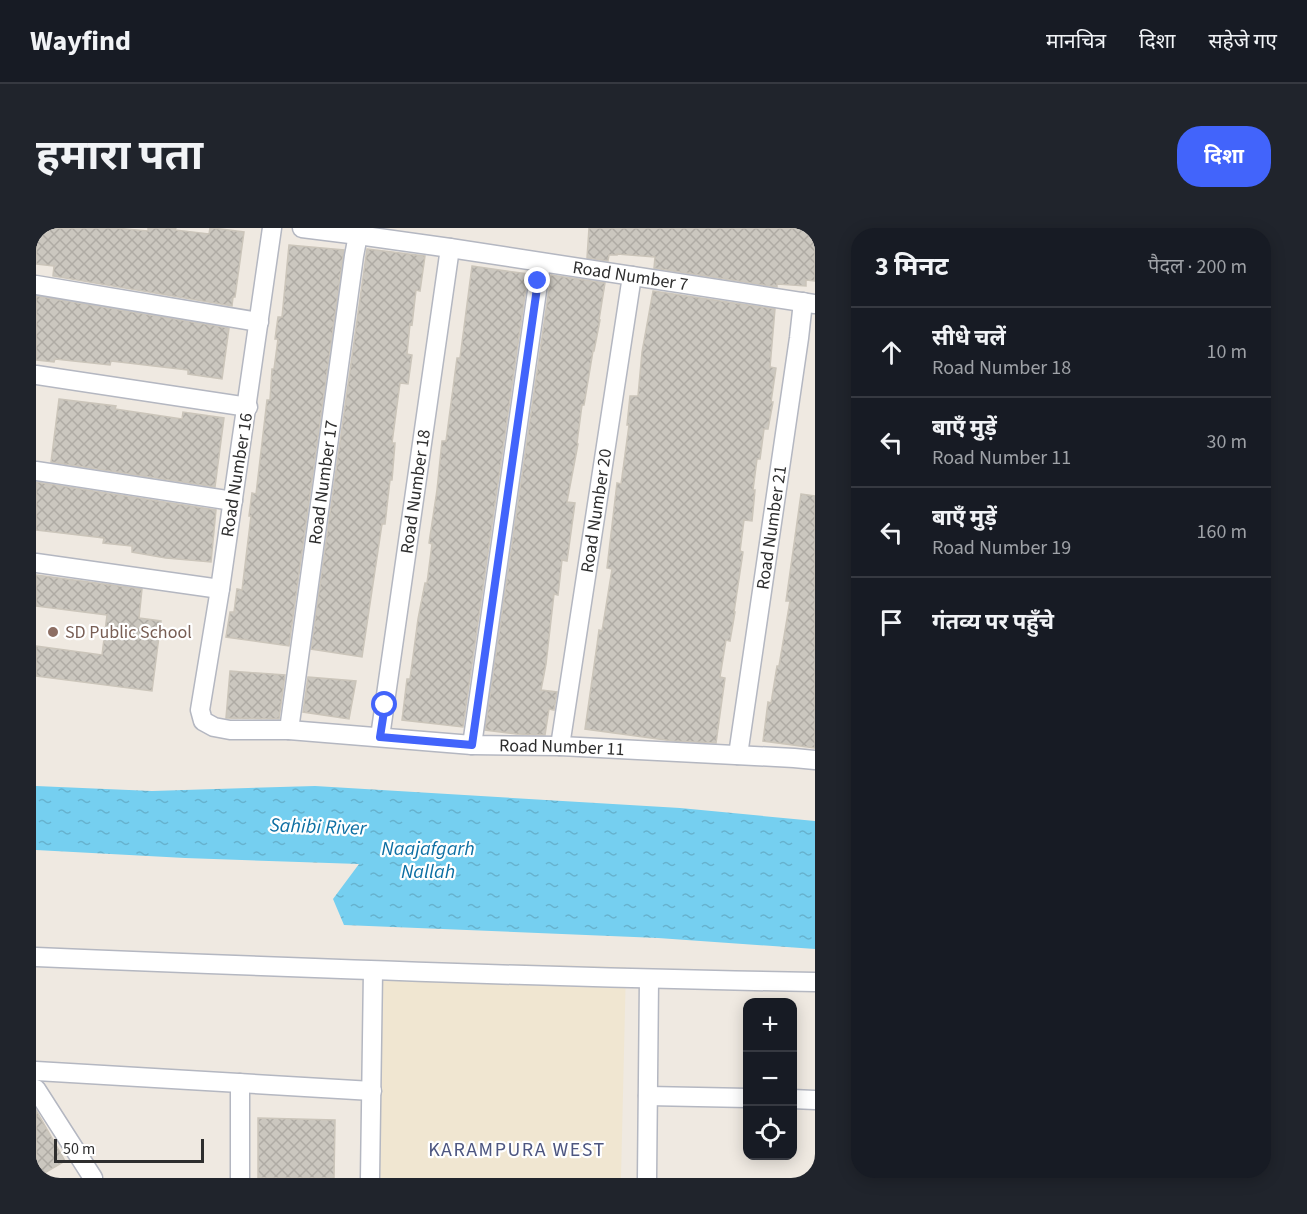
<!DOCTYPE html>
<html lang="hi">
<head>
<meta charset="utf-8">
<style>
	body { margin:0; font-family:"Source Sans 3","Noto Sans Devanagari",sans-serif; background:#20242c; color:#f1f3f6 }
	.controls { position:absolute; right:18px; bottom:18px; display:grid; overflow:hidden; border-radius:12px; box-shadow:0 3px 15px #0003 }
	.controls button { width:54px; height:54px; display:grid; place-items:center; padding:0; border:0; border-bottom:2px solid #363941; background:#171b24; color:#f1f3f6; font:30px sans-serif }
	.scale { position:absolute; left:18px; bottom:15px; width:150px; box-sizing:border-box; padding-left:6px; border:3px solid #2e2e2e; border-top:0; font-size:16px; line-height:21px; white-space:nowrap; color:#2e2e2e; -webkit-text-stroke:4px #fff; paint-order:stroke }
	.stop { position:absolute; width:18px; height:18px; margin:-14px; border:4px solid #4264fb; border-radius:50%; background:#fff }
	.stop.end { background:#4264fb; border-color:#fff; box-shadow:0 2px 6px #0008 }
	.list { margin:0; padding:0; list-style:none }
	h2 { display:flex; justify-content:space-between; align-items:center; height:78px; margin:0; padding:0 24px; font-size:26px }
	h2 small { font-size:20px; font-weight:400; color:#9ea1a6 }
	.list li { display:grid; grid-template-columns:39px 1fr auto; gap:18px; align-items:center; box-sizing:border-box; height:90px; padding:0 24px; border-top:2px solid #363941 }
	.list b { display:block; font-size:22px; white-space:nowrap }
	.list p { margin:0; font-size:20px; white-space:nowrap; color:#9ea1a6 }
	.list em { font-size:20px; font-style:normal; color:#9ea1a6 }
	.icon { flex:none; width:33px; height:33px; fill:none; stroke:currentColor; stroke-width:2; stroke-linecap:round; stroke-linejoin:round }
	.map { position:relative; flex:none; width:779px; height:950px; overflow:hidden; border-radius:24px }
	header { display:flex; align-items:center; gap:36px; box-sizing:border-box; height:84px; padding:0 30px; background:#171b24; border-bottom:2px solid #363941 }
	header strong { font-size:28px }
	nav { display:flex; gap:33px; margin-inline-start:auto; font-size:21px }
	.intro { display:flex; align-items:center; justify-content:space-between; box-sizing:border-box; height:144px; padding:0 36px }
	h1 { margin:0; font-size:42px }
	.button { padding:15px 27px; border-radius:24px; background:#4264fb; color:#fff; font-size:21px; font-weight:700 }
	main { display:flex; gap:36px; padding:0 36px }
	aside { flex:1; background:#171b24; border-radius:24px; box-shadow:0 3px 15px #0003 }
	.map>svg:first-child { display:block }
	.education { fill:#f0e6d1 }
	.water { fill:url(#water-ripples) }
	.building { fill:url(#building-cross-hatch); stroke:#cbc5ba; stroke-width:1.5 }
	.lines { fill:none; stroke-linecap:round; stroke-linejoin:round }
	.street-casing { stroke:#b4b7c1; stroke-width:21 }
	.street { stroke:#fff; stroke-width:18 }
	.route { stroke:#4264fb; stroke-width:8 }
	.education-dot { fill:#8d6e63; stroke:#fff; stroke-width:2 }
	.labels { text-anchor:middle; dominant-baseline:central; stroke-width:4.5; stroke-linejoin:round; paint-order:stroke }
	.street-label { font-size:18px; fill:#2e2e2e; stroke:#fff }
	.education-label { font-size:18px; fill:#785e54; stroke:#fff; text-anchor:start }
	.water-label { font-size:20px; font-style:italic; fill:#0d6fa3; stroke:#fff }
	.neighbourhood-label { font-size:20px; letter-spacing:1.5px; fill:#4d5680; stroke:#fff }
</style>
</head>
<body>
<header>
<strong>Wayfind</strong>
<nav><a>मानचित्र</a><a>दिशा</a><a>सहेजे गए</a></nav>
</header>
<div class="intro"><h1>हमारा पता</h1><a class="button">दिशा</a></div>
<main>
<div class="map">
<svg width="779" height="950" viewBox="0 0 779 950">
	<defs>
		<pattern id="water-ripples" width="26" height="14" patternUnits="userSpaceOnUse" patternTransform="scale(1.5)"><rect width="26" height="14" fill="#75cff0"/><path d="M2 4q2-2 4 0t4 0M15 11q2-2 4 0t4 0" fill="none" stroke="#66b2ce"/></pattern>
		<pattern id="building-cross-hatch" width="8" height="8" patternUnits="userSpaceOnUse" patternTransform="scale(1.5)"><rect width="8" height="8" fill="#cbc7bf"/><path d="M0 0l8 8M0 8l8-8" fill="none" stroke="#afaba4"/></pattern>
	</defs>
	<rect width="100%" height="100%" fill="#efe9e1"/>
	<path class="education" d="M347 733 590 739 585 950H343Z"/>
	<path class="water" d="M0 558 116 563 279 558 644 580 779 593V721L622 710 308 697 297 671 323 636 149 630 0 622Z"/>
	<path class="building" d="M0 0H79L112 3V0H140L139 2 173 6 174 0H177L208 4 199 69H197L196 78 17 48 18 38 0 36Z
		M553 0H779V53L770 52V58L741 56V59L618 40 619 29 581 26V27H573L572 33 551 30Z
		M253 17 308 22 253 418 190 409 194 384H198L201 361 206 362 215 288H213L216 265 220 266 231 172H234L236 141H238L242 111H239L242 89H246Z
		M331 21 389 28 384 63 380 62 376 97 374 96 371 126 376 127 372 156 364 155 356 215H359L356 252H354L349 296H346L326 429 275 421Z
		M436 38 492 46 427 499 366 492 371 451H374L382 391 389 355H391L396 316 393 315 401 262 406 213H410L421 130H424Z
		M515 47 569 55 563 92H564L558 123H557L548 177H546L541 215 542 216 531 274 539 275 531 333 526 332 522 367 518 366 510 436 505 462 521 464 518 482 513 481 509 507 481 506 449 502Z
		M617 63 739 81 734 139 740 140 735 174H737L732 201H728L724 231H721L717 262H719L716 293 708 292 704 323 707 324 698 384H699L694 413 690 412 684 449 689 450 680 515 637 513 549 501 561 417 563 402 566 403 576 341 571 340 581 255 585 256 593 197H591L594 168H602L606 124Z
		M0 68 193 100 186 151 152 146V142L75 133 74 137 19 131 18 134 0 132Z
		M23 171 80 178 79 181 146 191 147 184 188 190 179 259 15 234Z
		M0 254 180 282 175 334 130 330 96 324V318L67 315 68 310 0 302Z
		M765 266 779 268V520L727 513 732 474 735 475 741 438H743L754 373H750Z
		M0 347 106 361 103 390 125 393 116 463 0 448V418L66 427 71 387 0 378Z
		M194 443 249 447 243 491 190 490Z
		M272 449 320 453 313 491 267 484Z
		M0 882 29 933 0 950Z
		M222 890 299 892 298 950H222Z"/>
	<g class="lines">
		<g class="street-casing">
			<g id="street">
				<path id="s1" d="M236 0 184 361 164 482 167 493 178 499 194 502H253L436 517 524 518 758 530 779 532"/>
				<path id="s2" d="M266 0 322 7 414 20 779 76"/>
				<path d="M0 57 223 94"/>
				<path d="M0 147 212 179"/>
				<path d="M0 243 197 273"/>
				<path d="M0 335 184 361"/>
				<path id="s3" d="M253 502 318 28 322 7"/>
				<path id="s4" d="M344 509 414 20"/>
				<path d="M436 517 505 35"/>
				<path id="s5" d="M524 518 596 48"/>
				<path id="s6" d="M702 527 763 110 767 74"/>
				<path d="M0 729C260 740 519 750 779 754"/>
				<path d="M0 843 336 863"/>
				<path d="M204 855V950"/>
				<path d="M0 861 57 950"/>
				<path d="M612 868 712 870"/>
				<path d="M756 871 779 872"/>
				<path d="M334 950 337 743"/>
				<path d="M611 950 613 752"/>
			</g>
		</g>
		<use href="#street" class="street"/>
	</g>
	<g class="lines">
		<path class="route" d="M349 477 344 509 436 517 502 53"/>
	</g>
	<circle class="education-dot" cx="17" cy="404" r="6"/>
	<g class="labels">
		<g class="street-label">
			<text stroke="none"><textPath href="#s2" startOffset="332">Road Number 7</textPath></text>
			<text transform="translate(201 247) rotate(-81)">Road Number 16</text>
			<text stroke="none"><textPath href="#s3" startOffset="250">Road Number 17</textPath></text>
			<text stroke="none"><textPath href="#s4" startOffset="248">Road Number 18</textPath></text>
			<text stroke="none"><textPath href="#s5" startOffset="238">Road Number 20</textPath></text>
			<text stroke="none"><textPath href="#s6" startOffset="230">Road Number 21</textPath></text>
			<text stroke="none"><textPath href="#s1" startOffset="860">Road Number 11</textPath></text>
		</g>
		<g class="education-label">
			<text x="29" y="404">SD Public School</text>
		</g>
		<g class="water-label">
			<text transform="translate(282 599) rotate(2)">Sahibi River</text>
			<text x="392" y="621">Naajafgarh<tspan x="392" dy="23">Nallah</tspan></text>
		</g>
		<g class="neighbourhood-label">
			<text x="481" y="922">KARAMPURA WEST</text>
		</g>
	</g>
</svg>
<div class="controls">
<button>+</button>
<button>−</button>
<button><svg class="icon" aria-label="locate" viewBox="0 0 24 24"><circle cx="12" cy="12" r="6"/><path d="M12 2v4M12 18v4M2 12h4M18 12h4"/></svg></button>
</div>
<div class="scale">50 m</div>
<div class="stop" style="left:349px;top:477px"></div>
<div class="stop end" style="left:502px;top:53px"></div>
</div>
<aside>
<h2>3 मिनट<small>पैदल · 200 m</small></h2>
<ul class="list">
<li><svg class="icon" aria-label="ahead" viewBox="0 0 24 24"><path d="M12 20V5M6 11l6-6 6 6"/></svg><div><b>सीधे चलें</b><p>Road Number 18</p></div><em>10 m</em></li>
<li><svg class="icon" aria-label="left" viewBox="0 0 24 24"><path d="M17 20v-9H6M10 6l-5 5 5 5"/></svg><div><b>बाएँ मुड़ें</b><p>Road Number 11</p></div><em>30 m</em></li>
<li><svg class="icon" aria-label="left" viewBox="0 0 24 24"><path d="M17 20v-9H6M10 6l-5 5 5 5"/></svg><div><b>बाएँ मुड़ें</b><p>Road Number 19</p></div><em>160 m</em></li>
<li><svg class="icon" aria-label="arrive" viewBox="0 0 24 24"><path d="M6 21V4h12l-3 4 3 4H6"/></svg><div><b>गंतव्य पर पहुँचे</b></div></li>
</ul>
</aside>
</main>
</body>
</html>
